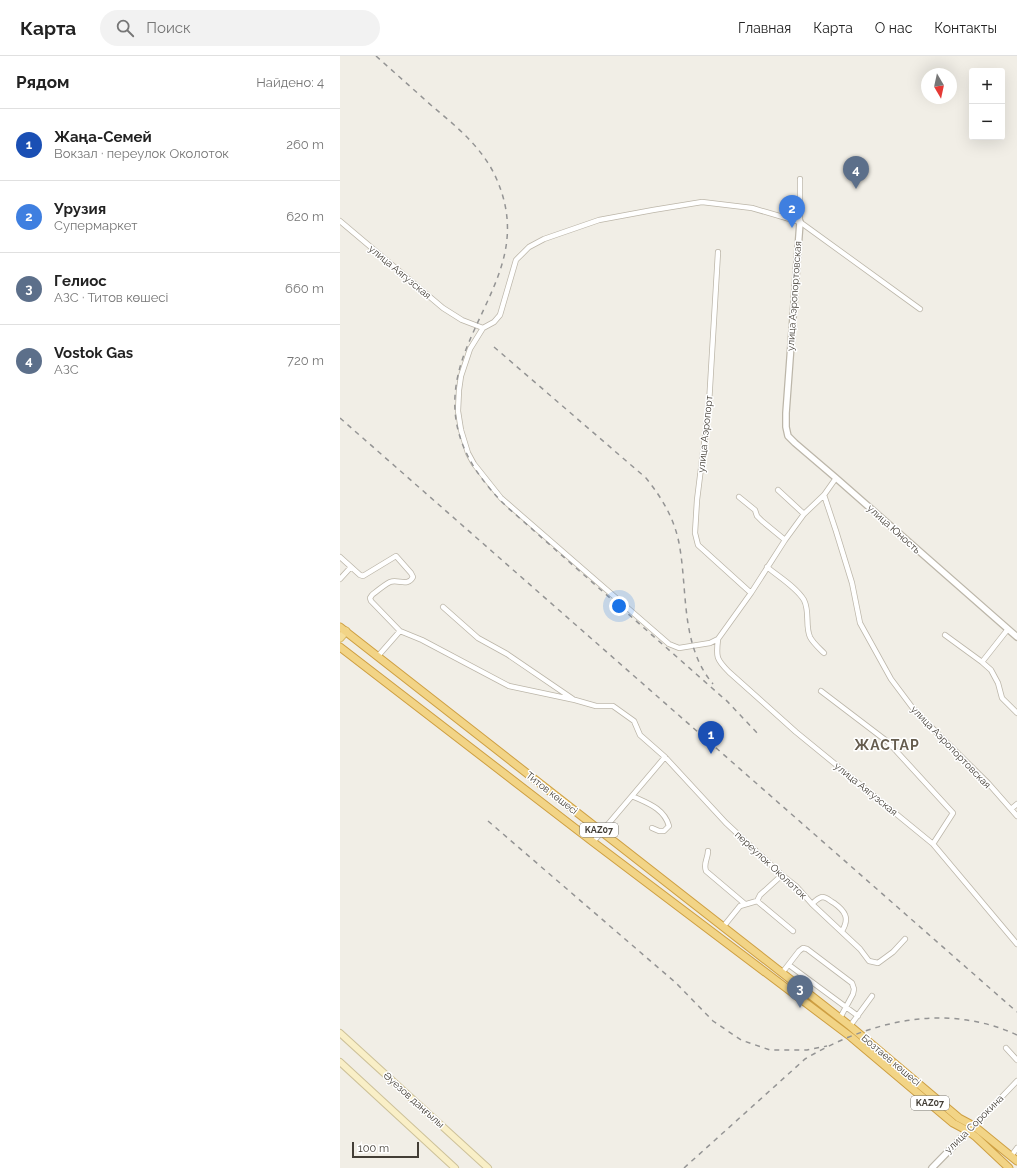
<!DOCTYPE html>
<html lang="ru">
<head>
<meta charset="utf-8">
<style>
	body { margin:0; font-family:Raleway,sans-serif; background:#f2f2f2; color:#222 }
	.controls { position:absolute; right:12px; top:12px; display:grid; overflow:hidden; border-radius:4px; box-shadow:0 4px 16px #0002 }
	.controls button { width:36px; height:36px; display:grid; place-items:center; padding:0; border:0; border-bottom:1px solid #e0e0e0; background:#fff; color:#222; font:20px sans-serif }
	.compass { position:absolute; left:581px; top:12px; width:36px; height:36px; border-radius:50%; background:#fff; box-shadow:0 4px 16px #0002; rotate:171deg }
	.scale { position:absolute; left:12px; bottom:10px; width:67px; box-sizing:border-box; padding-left:4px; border:2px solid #433e36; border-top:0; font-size:11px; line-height:14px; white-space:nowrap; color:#433e36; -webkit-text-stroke:3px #fff; paint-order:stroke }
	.you { position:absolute; left:279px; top:550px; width:14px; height:14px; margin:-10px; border:3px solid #fff; border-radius:50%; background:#1a73e8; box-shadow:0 0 0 6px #1a73e833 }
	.badge { display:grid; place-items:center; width:26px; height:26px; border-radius:50%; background:#111827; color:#fff; font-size:13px; font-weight:700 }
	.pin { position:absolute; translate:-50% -33px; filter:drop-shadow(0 1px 2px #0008) }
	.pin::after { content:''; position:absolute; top:21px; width:14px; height:12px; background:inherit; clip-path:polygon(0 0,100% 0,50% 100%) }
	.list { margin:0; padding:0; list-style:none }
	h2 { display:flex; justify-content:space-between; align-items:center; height:52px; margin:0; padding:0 16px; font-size:17px }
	h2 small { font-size:13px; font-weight:400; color:#767676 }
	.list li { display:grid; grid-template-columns:26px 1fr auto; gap:12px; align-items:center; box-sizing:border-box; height:72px; padding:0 16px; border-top:1px solid #e0e0e0 }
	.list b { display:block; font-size:15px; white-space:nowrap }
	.list p { margin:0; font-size:13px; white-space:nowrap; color:#767676 }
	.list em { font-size:13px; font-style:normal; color:#767676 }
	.icon { flex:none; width:22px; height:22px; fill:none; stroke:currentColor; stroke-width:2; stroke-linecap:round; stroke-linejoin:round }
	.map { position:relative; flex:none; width:677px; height:1112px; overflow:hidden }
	header { display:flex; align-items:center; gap:24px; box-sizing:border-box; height:56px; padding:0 20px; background:#fff; border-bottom:1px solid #e0e0e0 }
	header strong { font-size:19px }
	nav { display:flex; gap:22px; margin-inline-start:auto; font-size:14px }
	.search { width:280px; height:36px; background:#f2f2f2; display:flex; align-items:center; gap:10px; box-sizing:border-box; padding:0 14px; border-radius:22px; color:#767676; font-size:15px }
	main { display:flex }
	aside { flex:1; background:#fff }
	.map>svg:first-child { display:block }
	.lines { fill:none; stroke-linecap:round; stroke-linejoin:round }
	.minor-casing { stroke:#bcb6a9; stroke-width:6 }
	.tertiary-casing { stroke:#bcb6a9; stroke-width:8 }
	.secondary-casing { stroke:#cdc199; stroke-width:8 }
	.primary-casing { stroke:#d8bb6d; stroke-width:9 }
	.trunk-casing { stroke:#ce9f42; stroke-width:9 }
	.minor { stroke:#fff; stroke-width:4.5 }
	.tertiary { stroke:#fff; stroke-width:5.5 }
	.secondary { stroke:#f9efc7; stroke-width:6 }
	.primary { stroke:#f5de9b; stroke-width:7 }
	.trunk { stroke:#f2d486; stroke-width:7 }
	.rail { stroke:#949494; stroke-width:1.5; stroke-dasharray:5 5; stroke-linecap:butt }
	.labels { text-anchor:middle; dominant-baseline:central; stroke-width:3; stroke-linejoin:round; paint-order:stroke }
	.shield { fill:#fff; stroke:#7b7872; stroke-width:1 }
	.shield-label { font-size:9px; font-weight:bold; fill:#433e36 }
	.street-label { font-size:10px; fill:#433e36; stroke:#fff }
	.district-label { font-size:14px; font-weight:bold; letter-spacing:1px; fill:#655c4e; stroke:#fff }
</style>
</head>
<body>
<header>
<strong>Карта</strong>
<div class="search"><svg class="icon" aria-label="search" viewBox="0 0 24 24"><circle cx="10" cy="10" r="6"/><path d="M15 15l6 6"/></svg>Поиск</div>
<nav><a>Главная</a><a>Карта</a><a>О нас</a><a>Контакты</a></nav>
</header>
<main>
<aside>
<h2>Рядом<small>Найдено: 4</small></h2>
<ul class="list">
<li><span class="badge" style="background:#1a4fb4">1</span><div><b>Жаңа-Семей</b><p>Вокзал · переулок Околоток</p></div><em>260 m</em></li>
<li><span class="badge" style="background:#3f7fe0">2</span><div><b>Урузия</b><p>Супермаркет</p></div><em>620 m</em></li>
<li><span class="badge" style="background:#5c6f8a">3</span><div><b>Гелиос</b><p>АЗС · Титов көшесі</p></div><em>660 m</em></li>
<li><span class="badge" style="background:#5c6f8a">4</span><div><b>Vostok Gas</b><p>АЗС</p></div><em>720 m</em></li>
</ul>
</aside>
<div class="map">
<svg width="677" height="1112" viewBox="0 0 677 1112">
	<rect width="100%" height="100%" fill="#f1eee6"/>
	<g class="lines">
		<g class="minor-casing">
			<path id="minor" d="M0 165 103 252 122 264 143 272 154 266 160 259 176 204 189 191 204 183 259 164 313 154 362 146 412 152 460 166 580 253
				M460 166V123
				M378 196 369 348 357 444 355 477 358 489 411 537
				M143 272 130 293 121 320 119 334 118 355 121 374 128 397 134 408 161 442 329 588 339 592 370 587 378 583 411 537 445 484 464 458 484 439 496 422
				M438 434 464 458
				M484 439 496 475 512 527 520 567 551 623 575 655 648 727 677 760
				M399 441 415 454 417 460 422 465 445 484
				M0 501 20 519 23 520 56 500 71 517 73 521C68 531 58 523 50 526 44 529 37 535 32 539L30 542 31 545 60 575 82 584 169 630 235 644 256 650H273L294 665 300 679 325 701 386 767 442 819 456 830 472 848 520 893 529 905 538 907 553 896 565 883
				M427 511C439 521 456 531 464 544 470 556 465 570 470 581 473 587 479 592 484 597
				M0 523 11 511
				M103 551 138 582 167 598 233 643
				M605 579 642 606 651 614 658 627 662 642 677 657
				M378 583C376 601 376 603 389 616L456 676 593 788 677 888
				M38 600 60 575
				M642 606 668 573
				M481 635 548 686 613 757 593 788
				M292 740C307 747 324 752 329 770L324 775H319L312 772
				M671 753 677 748
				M253 786 325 701
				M368 795C368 803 363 807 366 815L405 848
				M417 845 453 875
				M472 848C475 845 478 842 482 841 487 841 490 845 494 847 505 855 510 862 502 875
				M383 871 400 850 417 845 420 839 442 819
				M449 909 518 960
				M442 917 459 895 463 892 467 893 512 927 514 933 513 938 500 962
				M510 970 532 940
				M666 992 677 1004
				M634 1070 677 1025
				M671 1100 677 1092"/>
		</g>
		<g class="tertiary-casing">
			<path id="tertiary" d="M460 166 446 357V371L448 380 455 387 496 422 677 581
				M592 1112 631 1072"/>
		</g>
		<g class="secondary-casing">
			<path id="secondary" d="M0 977 148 1112
				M0 1006 115 1112"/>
		</g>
		<g class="primary-casing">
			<path id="primary" d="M0 582 6 575"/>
		</g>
		<g class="trunk-casing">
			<path id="trunk" d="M0 571 510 970 619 1062 634 1070 677 1105
				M0 591 253 786 511 981 613 1067 628 1075 636 1081 669 1112"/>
		</g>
		<use href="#minor" class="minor"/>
		<use href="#tertiary" class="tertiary"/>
		<use href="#secondary" class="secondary"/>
		<use href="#primary" class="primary"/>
		<use href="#trunk" class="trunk"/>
		<path class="rail" d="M36 0C55 17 73 33 92 50 117 71 144 93 157 124 186 192 148 236 125 296 101 359 121 406 167 451L389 647
			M154 291 306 422C322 442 334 462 339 487 348 534 340 589 373 628
			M0 362 677 956
			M386 644 419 679
			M148 765 336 927 373 965 401 984 430 994H467L487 990
			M344 1112 465 1003C529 965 606 946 677 979"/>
	</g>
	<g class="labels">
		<g class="shield">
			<rect x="240" y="767" width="38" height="14" rx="3"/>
			<rect x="571" y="1040" width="38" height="14" rx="3"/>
		</g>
		<g class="shield-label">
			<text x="259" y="774">KAZ07</text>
			<text x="590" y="1047">KAZ07</text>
		</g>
		<g class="street-label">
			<text transform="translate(60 216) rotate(40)">улица Аягузская</text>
			<text transform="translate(454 240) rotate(-86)">улица Аэропортовская</text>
			<text transform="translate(365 378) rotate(-84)">улица Аэропорт</text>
			<text transform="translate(554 473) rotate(42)">улица Юность</text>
			<text transform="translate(611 691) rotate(46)">улица Аэропортовская</text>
			<text transform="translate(526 733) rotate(39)">улица Аягузская</text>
			<text transform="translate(212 737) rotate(38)">Титов көшесі</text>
			<text transform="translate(431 809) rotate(43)">переулок Околоток</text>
			<text transform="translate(551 1004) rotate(40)">Бозтаев көшесі</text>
			<text transform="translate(74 1044) rotate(42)">Әуезов даңғылы</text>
			<text transform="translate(634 1068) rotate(-45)">улица Сорокина</text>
		</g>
		<g class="district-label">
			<text x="547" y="689">ЖАСТАР</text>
		</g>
	</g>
</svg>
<div class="controls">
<button>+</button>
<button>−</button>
</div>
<svg class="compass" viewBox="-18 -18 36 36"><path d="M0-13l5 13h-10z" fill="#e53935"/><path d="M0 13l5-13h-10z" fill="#767676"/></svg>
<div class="scale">100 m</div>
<div class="you"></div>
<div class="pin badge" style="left:371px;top:698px;background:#1a4fb4">1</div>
<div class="pin badge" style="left:452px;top:172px;background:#3f7fe0">2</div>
<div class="pin badge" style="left:460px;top:952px;background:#5c6f8a">3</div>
<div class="pin badge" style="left:516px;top:133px;background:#5c6f8a">4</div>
</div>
</main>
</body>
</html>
